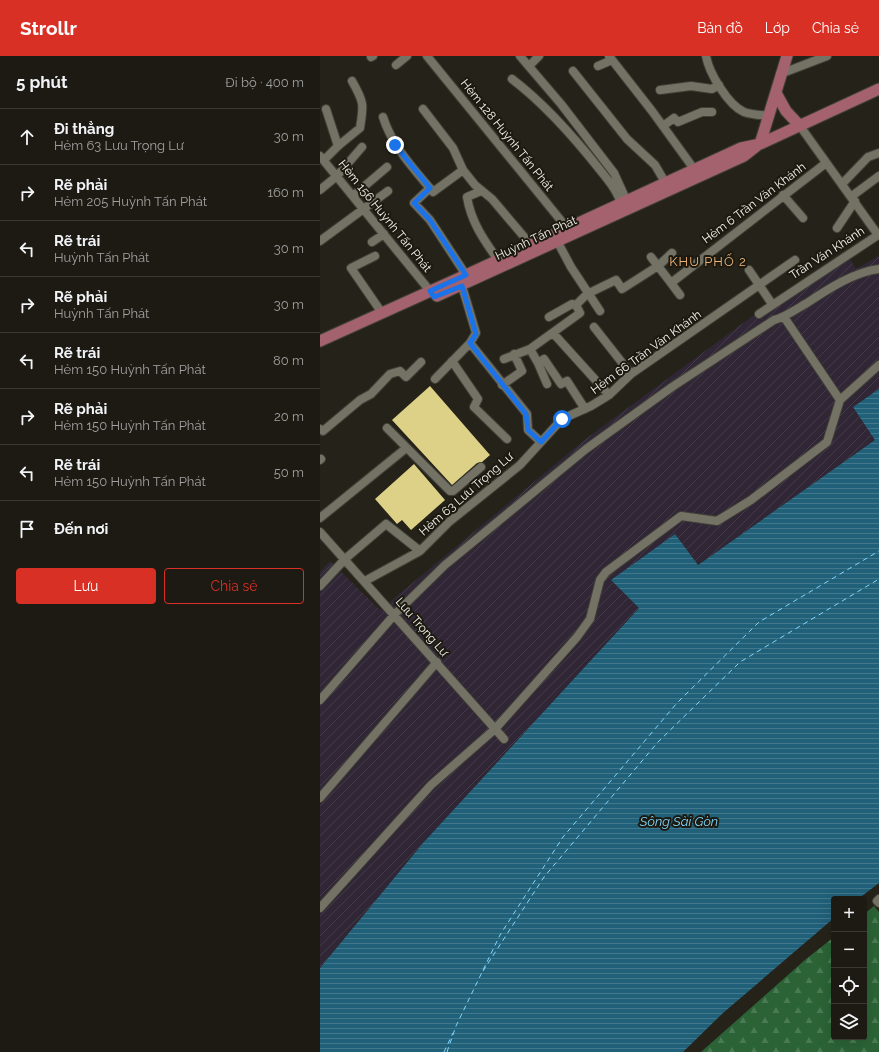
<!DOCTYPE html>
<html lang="vi">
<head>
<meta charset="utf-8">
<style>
	body { margin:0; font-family:Raleway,sans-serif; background:#292721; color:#f1f3f6 }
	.controls { position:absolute; right:12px; bottom:12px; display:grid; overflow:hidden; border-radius:4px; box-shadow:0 4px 16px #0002 }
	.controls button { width:36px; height:36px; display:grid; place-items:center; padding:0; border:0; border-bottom:1px solid #3a3833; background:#1c1a13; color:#f1f3f6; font:20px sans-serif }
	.stop { position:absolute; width:12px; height:12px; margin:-9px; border:3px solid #1a73e8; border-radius:50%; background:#fff }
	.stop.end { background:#1a73e8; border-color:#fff; box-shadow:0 1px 4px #0008 }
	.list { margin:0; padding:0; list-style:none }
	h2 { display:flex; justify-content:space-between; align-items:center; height:52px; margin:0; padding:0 16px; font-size:17px }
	h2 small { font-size:13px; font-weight:400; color:#a0a1a0 }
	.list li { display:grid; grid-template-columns:26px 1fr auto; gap:12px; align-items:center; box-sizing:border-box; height:56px; padding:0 16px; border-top:1px solid #3a3833 }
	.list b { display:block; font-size:15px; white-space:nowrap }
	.list p { margin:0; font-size:13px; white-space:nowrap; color:#a0a1a0 }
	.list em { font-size:13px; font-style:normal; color:#a0a1a0 }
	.actions { display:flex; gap:8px; padding:12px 16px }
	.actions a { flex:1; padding:9px 0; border:1px solid #d93025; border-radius:4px; text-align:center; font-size:14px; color:#d93025 }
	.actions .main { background:#d93025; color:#fff }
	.icon { flex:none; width:22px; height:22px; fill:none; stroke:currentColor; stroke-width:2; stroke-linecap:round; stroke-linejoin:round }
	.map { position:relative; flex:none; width:559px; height:996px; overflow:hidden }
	header { display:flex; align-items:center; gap:24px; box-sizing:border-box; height:56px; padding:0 20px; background:#d93025; color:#fff }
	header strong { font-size:19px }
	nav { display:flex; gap:22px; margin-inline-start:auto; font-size:14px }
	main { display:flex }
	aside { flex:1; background:#1c1a13 }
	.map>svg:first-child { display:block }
	.industrial { fill:url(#industrial-furrows) }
	.forest { fill:url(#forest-firs) }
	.water { fill:url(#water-rules) }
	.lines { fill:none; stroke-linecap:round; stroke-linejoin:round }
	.ferry { stroke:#80d7fd; stroke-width:1; stroke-dasharray:5 4; stroke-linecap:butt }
	.building { fill:#ddd087 }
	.minor-casing { stroke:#414037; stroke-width:10 }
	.major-casing { stroke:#414037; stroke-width:13 }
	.minor { stroke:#747265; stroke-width:8 }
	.major { stroke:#a3626d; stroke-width:11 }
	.route { stroke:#1a73e8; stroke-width:5 }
	.labels { text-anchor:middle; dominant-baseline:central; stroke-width:4; stroke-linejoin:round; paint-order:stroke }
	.street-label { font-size:12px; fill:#f6f5ed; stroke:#1c1a10 }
	.neighbourhood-label { font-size:13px; letter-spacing:1px; fill:#eeb47a; stroke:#1c1a10 }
	.water-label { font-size:13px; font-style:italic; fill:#80d7fd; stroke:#1c1a10 }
</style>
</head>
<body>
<header>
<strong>Strollr</strong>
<nav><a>Bản đồ</a><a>Lớp</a><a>Chia sẻ</a></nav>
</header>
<main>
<aside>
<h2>5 phút<small>Đi bộ · 400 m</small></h2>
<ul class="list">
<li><svg class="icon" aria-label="ahead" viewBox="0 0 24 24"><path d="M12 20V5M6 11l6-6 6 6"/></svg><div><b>Đi thẳng</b><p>Hẻm 63 Lưu Trọng Lư</p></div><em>30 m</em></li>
<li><svg class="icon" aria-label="right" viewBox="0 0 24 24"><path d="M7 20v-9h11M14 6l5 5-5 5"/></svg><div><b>Rẽ phải</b><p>Hẻm 205 Huỳnh Tấn Phát</p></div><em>160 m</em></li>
<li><svg class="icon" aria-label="left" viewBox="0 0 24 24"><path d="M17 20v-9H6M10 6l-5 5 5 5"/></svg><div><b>Rẽ trái</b><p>Huỳnh Tấn Phát</p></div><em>30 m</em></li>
<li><svg class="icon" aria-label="right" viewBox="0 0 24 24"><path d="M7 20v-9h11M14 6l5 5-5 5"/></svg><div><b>Rẽ phải</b><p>Huỳnh Tấn Phát</p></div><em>30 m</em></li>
<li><svg class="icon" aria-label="left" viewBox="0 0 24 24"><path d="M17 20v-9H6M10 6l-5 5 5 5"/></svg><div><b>Rẽ trái</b><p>Hẻm 150 Huỳnh Tấn Phát</p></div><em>80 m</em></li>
<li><svg class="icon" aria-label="right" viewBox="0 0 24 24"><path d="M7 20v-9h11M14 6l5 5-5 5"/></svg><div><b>Rẽ phải</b><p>Hẻm 150 Huỳnh Tấn Phát</p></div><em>20 m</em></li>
<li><svg class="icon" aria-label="left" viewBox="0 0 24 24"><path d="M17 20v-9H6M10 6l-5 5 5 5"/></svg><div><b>Rẽ trái</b><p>Hẻm 150 Huỳnh Tấn Phát</p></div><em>50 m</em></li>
<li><svg class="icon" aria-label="arrive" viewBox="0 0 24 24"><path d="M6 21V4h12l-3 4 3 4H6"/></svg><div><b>Đến nơi</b></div></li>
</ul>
<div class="actions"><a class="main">Lưu</a><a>Chia sẻ</a></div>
</aside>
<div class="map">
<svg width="559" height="996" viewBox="0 0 559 996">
	<defs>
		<pattern id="industrial-furrows" width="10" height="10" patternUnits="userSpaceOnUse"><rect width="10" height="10" fill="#302635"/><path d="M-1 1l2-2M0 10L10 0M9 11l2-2" fill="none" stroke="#443b49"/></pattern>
		<pattern id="forest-firs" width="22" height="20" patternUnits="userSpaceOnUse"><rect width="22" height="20" fill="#2b6336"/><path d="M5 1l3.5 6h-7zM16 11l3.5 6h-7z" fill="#4a7a53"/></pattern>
		<pattern id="water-rules" width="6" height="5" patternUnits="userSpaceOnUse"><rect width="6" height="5" fill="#216079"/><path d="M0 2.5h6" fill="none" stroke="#42778c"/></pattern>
	</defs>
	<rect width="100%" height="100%" fill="#252319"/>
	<path class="industrial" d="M559 200V333L533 351 556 384 378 509 292 524 319 552 103 787 0 912V516L10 505 60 554 263 385 434 259 437 263 530 203 536 213Z"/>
	<path class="forest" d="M554 850 559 856V996H381L486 903 514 881V981H544V858Z"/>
	<path class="water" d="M559 333V827L538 843H514V862L403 957 363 996H0V912L103 787 319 552 291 524 355 478 378 509 555 384 533 351Z"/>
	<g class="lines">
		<path class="ferry" d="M163 915 224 821 338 686 420 606 559 523
			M124 996 133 977
			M127 996 136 970 180 879 243 781 357 647 439 566 559 495"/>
	</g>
	<path class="building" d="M110 330 170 399 162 406 157 407 132 429 72 364Z
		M94 408 125 444 91 474 82 464 77 468 55 443Z"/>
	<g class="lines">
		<g class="minor-casing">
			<path id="minor" d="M107 0 247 172
				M200 0 241 48 294 117 309 150
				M289 0 332 55 374 113
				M386 0C389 17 408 49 424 56 432 59 442 59 450 60
				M51 1 53 0
				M76 9 87 0
				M209 10 219 0
				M278 10 292 4
				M253 15 307 83 335 109 345 126
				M460 18 507 0
				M192 23C226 49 254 81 280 114 289 125 299 137 302 151
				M340 34 371 30 392 33 399 29
				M6 53 18 90
				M103 53 133 92 143 114 155 129 172 143 211 189
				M63 61C72 90 94 113 113 136L143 114
				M343 70 354 62 358 66 382 56H392
				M0 100 110 235
				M4 104 18 90 40 72C44 48 44 46 32 25
				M522 128 548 101 559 97
				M110 132 94 147 110 164 146 219
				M0 134 17 120 42 91
				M161 135 147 141C151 166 164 184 178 204
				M463 139 483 162
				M33 140 67 111
				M532 140 559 120
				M517 172 535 145
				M235 181 251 211 280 255
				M0 185 68 135
				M52 186 64 178
				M55 200 31 212 62 257
				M331 201 351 227 506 107
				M429 214 452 248
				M351 227 360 239
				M142 230 156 277 150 287 207 358 208 374 221 386
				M256 249 267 238 296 224 302 233 338 210 352 197
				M439 258 558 179 480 70
				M229 261 252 248 256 249
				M464 261 520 344
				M274 271 311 318
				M233 277 289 339
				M210 293 218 307 224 303 241 328 247 325 265 353
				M184 303 210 293 260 257 256 249
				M132 305 158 343 154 351 187 383
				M218 307 227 328
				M115 323 150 287
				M182 329 202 315 194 298
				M67 372 130 435H133L161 411
				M0 373 3 375 40 344 51 338 70 318 80 315 86 321 101 306
				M0 404 1 403
				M0 462 85 393
				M0 476 184 683
				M45 525 100 495
				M0 530 25 503 66 468 100 495 129 466 200 409 242 363 271 350 289 339 311 318 475 204
				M0 644 75 558 125 509 266 393 352 331 454 264C466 261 476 253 487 247 508 233 534 216 559 213
				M0 742 117 606
				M559 843 557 845 559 847
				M0 852 111 729 175 673 257 581 270 563 280 524 286 516 361 460 397 465 431 444 507 386 520 344 559 309"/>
		</g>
		<g class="major-casing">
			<path id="major" d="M456 37 466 55 480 70
				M440 88 467 0
				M117 240 424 100 438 89
				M0 285 146 219 421 92 440 88 559 33"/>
		</g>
		<use href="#minor" class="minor"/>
		<use href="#major" class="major"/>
	</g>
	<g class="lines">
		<path class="route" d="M75 89 110 132 94 147 110 164 146 219 110 235 114 241 142 230 156 278 150 287 206 358 208 374 221 386 242 363"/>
	</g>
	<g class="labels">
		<g class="street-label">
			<text transform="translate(187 79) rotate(51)">Hẻm 128 Huỳnh Tấn Phát</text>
			<text transform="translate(434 147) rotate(-37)">Hẻm 6 Trần Văn Khánh</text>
			<text transform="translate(65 160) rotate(51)">Hẻm 156 Huỳnh Tấn Phát</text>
			<text transform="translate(216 182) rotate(-25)">Huỳnh Tấn Phát</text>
			<text transform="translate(507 197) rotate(-33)">Trần Văn Khánh</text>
			<text transform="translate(326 296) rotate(-36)">Hẻm 66 Trần Văn Khánh</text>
			<text transform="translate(146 438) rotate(-41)">Hẻm 63 Lưu Trọng Lư</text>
			<text transform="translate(102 571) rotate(49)">Lưu Trọng Lư</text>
		</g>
		<g class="neighbourhood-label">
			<text x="388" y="205">KHU PHỐ 2</text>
		</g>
		<g class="water-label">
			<text x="359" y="765">Sông Sài Gòn</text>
		</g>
	</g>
</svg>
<div class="controls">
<button>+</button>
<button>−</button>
<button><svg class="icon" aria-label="locate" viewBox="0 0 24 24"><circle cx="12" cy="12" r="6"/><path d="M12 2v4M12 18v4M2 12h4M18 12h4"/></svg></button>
<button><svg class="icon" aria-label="layers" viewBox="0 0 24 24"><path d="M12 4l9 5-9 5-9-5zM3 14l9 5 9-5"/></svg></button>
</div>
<div class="stop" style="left:242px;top:363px"></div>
<div class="stop end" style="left:75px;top:89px"></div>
</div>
</main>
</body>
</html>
